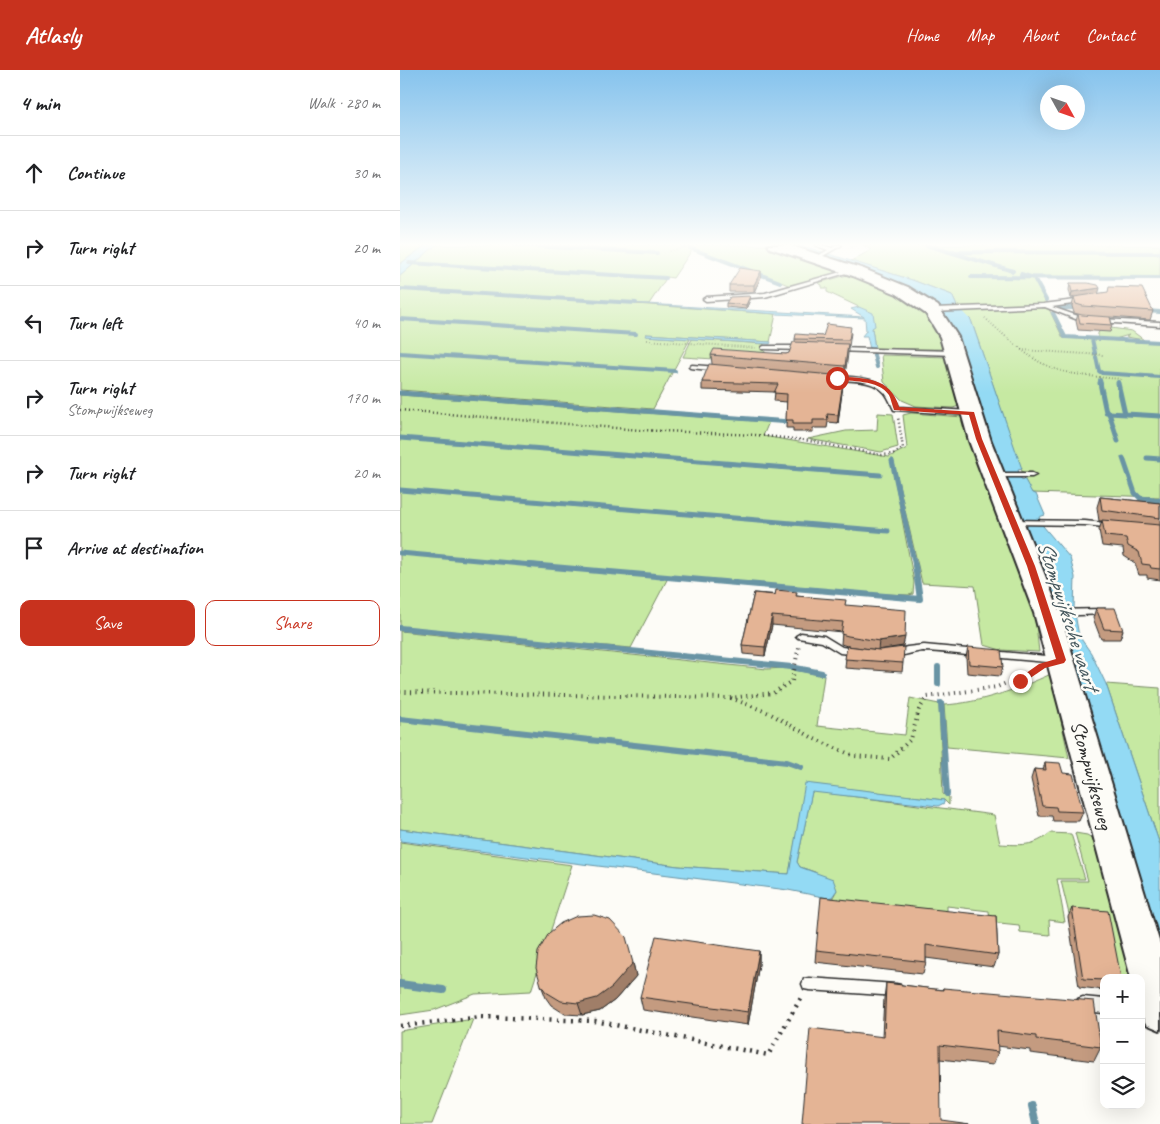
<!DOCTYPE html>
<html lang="en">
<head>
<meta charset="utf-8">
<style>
	body { margin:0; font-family:Caveat,sans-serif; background:#f6f6f6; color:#202124 }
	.controls { position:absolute; right:15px; bottom:15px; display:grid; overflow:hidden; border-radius:10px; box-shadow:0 5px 20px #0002 }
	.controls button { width:45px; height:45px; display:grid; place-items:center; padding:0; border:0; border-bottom:1px solid #e0e0e0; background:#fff; color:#202124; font:25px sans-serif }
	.compass { position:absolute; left:640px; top:15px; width:45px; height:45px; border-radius:50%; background:#fff; box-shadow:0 5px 20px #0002; rotate:130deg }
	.stop { position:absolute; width:15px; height:15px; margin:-11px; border:4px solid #c8321e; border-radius:50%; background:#fff }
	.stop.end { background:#c8321e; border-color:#fff; box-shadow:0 1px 5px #0008 }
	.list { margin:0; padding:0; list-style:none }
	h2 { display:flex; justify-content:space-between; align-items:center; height:65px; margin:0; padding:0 20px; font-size:21px }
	h2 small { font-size:16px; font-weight:400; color:#757577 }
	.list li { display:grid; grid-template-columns:32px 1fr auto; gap:15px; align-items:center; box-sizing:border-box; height:75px; padding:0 20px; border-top:1px solid #e0e0e0 }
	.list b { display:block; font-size:19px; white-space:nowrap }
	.list p { margin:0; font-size:16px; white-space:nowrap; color:#757577 }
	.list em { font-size:16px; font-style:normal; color:#757577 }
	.actions { display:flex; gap:10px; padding:15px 20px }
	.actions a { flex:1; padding:11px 0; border:1px solid #c8321e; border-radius:10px; text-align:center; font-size:18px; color:#c8321e }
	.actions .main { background:#c8321e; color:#fff }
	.icon { flex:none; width:28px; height:28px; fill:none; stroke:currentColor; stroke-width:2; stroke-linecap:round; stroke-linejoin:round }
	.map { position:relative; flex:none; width:760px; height:1054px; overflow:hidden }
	header { display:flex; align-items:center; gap:30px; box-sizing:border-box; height:70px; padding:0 25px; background:#c8321e; color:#fff }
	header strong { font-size:24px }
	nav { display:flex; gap:28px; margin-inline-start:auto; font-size:18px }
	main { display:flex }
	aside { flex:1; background:#fff }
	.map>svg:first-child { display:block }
	.green { fill:#c6e9a2; stroke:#788a66 }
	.water { fill:#93daf4; stroke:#6994a4 }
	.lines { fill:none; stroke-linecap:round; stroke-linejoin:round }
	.stream-far3 { stroke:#6994a4; stroke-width:4 }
	.stream-far2 { stroke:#6994a4; stroke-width:5 }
	.stream-far1 { stroke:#6994a4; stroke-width:6 }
	.stream { stroke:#6994a4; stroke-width:8 }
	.lane-casing { stroke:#2b2b2b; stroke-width:3 }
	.secondary-casing { stroke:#2b2b2b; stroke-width:4 }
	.path-far3 { stroke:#2b2b2b; stroke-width:2; stroke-dasharray:0.5 2.5; stroke-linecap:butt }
	.path-far2 { stroke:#2b2b2b; stroke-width:2.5; stroke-dasharray:1 3; stroke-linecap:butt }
	.path-far1 { stroke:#2b2b2b; stroke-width:4; stroke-dasharray:1 4.5; stroke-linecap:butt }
	.path { stroke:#2b2b2b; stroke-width:4.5; stroke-dasharray:2 5.5; stroke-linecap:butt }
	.lane { fill:#fdfcf7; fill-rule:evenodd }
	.secondary { fill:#fdfcf7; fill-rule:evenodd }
	.wall { fill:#c49b80; stroke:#2b2b2b }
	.shaded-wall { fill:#a07e68; stroke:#2b2b2b }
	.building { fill:#e4b495; stroke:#2b2b2b }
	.route { fill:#c8321e }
	.labels { text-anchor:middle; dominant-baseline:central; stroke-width:5; stroke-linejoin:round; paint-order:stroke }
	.street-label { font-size:21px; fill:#2b2b2b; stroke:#fdfcf7 }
	.water-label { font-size:22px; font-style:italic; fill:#45575d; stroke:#fdfcf7 }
</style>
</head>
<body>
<header>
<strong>Atlasly</strong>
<nav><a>Home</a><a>Map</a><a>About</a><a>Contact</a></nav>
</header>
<main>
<aside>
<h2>4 min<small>Walk · 280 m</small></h2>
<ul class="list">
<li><svg class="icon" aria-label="ahead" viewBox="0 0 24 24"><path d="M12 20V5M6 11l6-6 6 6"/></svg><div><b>Continue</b></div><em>30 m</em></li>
<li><svg class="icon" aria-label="right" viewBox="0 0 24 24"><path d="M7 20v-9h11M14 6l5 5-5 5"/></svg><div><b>Turn right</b></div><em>20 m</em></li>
<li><svg class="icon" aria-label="left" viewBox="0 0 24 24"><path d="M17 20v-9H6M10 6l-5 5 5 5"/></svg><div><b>Turn left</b></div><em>40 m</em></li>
<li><svg class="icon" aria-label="right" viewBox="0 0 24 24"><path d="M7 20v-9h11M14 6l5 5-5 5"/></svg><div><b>Turn right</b><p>Stompwijkseweg</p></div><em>170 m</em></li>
<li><svg class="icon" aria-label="right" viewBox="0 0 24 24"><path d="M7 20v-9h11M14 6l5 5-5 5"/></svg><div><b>Turn right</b></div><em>20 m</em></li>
<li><svg class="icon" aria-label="arrive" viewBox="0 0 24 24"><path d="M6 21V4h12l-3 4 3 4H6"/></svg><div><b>Arrive at destination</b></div></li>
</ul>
<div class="actions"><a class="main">Save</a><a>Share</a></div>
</aside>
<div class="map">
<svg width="760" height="1054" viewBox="0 0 760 1054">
	<rect width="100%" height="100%" fill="#fdfcf7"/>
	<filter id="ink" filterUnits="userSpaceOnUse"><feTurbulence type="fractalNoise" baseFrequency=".02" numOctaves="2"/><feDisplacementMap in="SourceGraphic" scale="10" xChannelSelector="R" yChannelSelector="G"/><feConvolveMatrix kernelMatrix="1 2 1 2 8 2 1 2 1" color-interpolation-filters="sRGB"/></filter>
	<g filter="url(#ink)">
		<path class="green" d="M0 175H26L0 194Z
			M36 175H367L436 198 439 202 391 216 295 179 292 180 273 208 267 207 249 234H235L376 244 370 272 246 264V266L290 269 253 339 0 320V206Z
			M463 175H760V208H634L663 268 760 273V427L632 423 627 416 571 250 559 241 552 225 512 210 451 191 471 180Z
			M451 204C496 222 528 228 543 279H475L472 258 475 255 459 237 427 222V218H422V215L418 213Z
			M704 257 732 261 744 270 726 267 729 265 715 269 698 268V263Z
			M292 269 364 274 362 280 365 281 360 292 283 287Z
			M481 285 546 287 559 336 553 338 516 336 502 330 484 312Z
			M0 325 369 352 363 366 489 387 507 378 503 345 511 343 563 347 635 545 639 582 601 580 584 575 575 516 522 513 493 389 491 390 514 512 513 524 509 525 440 522 269 506 231 578 0 559Z
			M478 343 493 344 498 377 481 382 408 369 446 361 477 360Z
			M0 561 367 599 385 598 424 606 417 656 505 665 510 628 539 634 543 724 549 727V735L544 730 406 714 389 804 278 796 0 759Z
			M651 604 669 688 547 677 544 635C580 633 618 619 651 604Z
			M706 614 760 618V775Z
			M412 721 594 745 600 774C620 775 634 777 650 763L671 764 685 809H657L665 852 649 850 650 865 620 862 619 855 590 852 589 841 547 836V851L428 836 437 820 415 802 400 797 397 792Z
			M675 763 687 765 699 772 738 908H718L705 848 669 844 661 811H688Z
			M0 772 172 795 131 921 75 924 34 940 0 945Z
			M73 949 32 1054H0V961Z"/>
		<path class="water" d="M26 175H36L0 206V194Z
			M382 175H400L512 210 552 225 559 241H562L571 250 622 399 618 400 621 409 625 410 632 423 636 424 645 445 639 447 643 456 670 488 675 507 674 538 679 566 691 583 706 614 760 775V902L603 408 557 273 542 239 521 224Z
			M230 233 464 247 451 239 459 237 473 243 475 256 472 258 475 279H470L467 266H462L466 261 465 248 376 244Z
			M246 264 371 272 370 274 245 266Z
			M405 713 544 730V733L538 736 412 722 397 792 400 797 433 809 437 820 432 827 428 828 388 820 0 771V759L278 796 389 804Z"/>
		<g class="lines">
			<path class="stream-far3" d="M115 175 257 183
				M283 175 285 176
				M526 175 613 201
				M290 178 380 212
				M551 182 760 183
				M9 193 266 208
				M621 204 634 208 646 230
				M571 207 760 208
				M0 219 236 233
				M659 238H680
				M747 241 760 242
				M653 243 665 267 760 272
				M0 249 236 264
				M692 269 695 283
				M0 283 275 301
				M474 285 477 297
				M696 287 699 301 702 303 760 307
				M700 310 701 314
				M718 312V314"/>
			<path class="stream-far2" d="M700 313 706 342 709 343
				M718 313 725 344
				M0 323 390 352
				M0 368 480 405
				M718 371 709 343 760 346
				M723 388 735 423 740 428 760 430
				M747 388 760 389
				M492 391 515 496
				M0 420 488 461
				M0 483 143 496"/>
			<path class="stream-far1" d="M130 495 520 529 515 495
				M0 558 392 597
				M538 597V614
				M396 598 422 603
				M541 633 547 724
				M0 649 387 692 401 697"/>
			<path class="stream" d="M0 914 43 920
				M632 1036 636 1054"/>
			<g class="lane-casing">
				<path id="lane" d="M415 175H422L432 178 437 175H442L416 190H414V188L428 180Z
					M448 200 453 201 365 227 306 231 303 229 306 227 365 223Z
					M684 229 687 231 686 232 652 237 681 247 690 249V251L678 250 645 237 533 242 530 240 533 238 643 234Z
					M701 249 760 252V256L699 252 698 251Z
					M364 276H401L404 278 401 280 362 279V277Z
					M437 278 554 281 557 283 554 285 435 281 434 280Z
					M292 295 319 297 322 299 319 301 290 298 289 297Z
					M434 306C463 308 487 306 499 337L571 341 574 343 571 345 494 340C491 334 489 328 485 323 472 308 449 312 432 309L431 308Z
					M590 403H632L636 405 632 407H590Z
					M610 450 685 451 713 454 717 456 713 458 685 455 613 454H610L609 452Z
					M705 539 709 542 708 544 650 546 646 543 650 540Z
					M401 563 424 566 442 577 460 580 462 582 460 584 457 585 440 583 422 572 398 568 396 566Z
					M524 575 578 580 581 581 583 583 581 585 578 586C560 585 541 581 523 581 513 582 498 588 489 586L487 584 489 582 507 577Z
					M591 581 658 587 661 588 663 590 661 592 658 593 591 587 588 586 586 584 588 582Z
					M409 908 496 914 501 915 503 920 501 925 496 926 409 920 404 919 402 914 404 909Z
					M683 927 704 929V943L683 941 678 939 676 934 678 929Z"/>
			</g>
			<g class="secondary-casing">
				<path id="secondary" d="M368 175H389L464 199 508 217 538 236 558 267 591 371 660 543 760 874V960L746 954 741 943V908H731L634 543 569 371 540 267 526 244 497 224 453 206 370 178Z"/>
			</g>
			<path class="path-far3" d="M448 178 457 175
				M270 181 293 175
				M585 248C640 298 648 304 723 309
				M247 270 356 278
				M621 280 703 285"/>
			<path class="path-far2" d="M0 340 240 360 356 365 404 370 481 385 493 384 503 378 498 347"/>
			<path class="path-far1" d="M0 622 330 628 373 623 392 611 399 575
				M331 628 369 643 415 669 454 686 490 689 511 669 519 640 527 627 597 617 637 600"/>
			<path class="path" d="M0 956 82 947 195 951 368 985 402 926"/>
			<use href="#lane" class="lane"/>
			<use href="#secondary" class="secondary"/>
		</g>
		<path class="wall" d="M361 201V207L354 222H329V215Z
			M670 213 699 224 753 241 750 250 710 247 712 255 710 262 678 260 676 251 678 244 674 243 672 236 674 228H671L669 220Z
			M350 230 346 239 326 237V233Z
			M451 263 449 276H448L438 353 428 352 427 358H413V362H393V358H386L387 332 374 331 375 322 302 320V312L312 294 311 285 386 284 389 283 395 272V269Z
			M700 427 760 433V510L747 508V505H739L735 493 724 486 723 478 702 476 699 460 702 451H699L697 437Z
			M354 523 397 526 445 535 503 576 478 580 447 576 441 574 442 562 372 555 365 586 343 584 342 575Z
			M696 538 723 560 720 569H701L693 548Z
			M447 576 503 593 502 602 445 598Z
			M568 577 603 597 600 606 567 603 566 587Z
			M645 692 663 703 683 742 679 751H653L652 746H639L631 709 634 699 643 700Z
			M672 838 704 908V920L679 917 668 847Z
			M596 846 598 885 594 897 526 888V892L523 904 415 892 416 880Z
			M359 881V894L348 955 243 940 240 927Z
			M233 893 236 906 215 930 200 941 182 945 165 944 151 935 146 928 141 915Z
			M486 913 542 920 543 918 701 977 694 991 630 983V980L597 976 598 982 593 995 540 989 402 1054 482 966 484 928Z"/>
		<path class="shaded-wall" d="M361 201V207L354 222V215Z
			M700 218 698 225 671 228 672 222Z
			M350 226V230L346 239V235Z
			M448 274V284L445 306V296Z
			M444 306 443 314 438 353V345Z
			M372 546V555L365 586V577Z
			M505 567 503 576 478 580 479 571Z
			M359 881V894L348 955V942Z
			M233 893 236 906 215 930 200 941 182 945 178 933Z"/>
		<path class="building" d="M340 198 361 201 354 215H329Z
			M670 213H688L698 215 700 218 672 222Z
			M709 217 742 218 753 241 683 236 676 234 674 227 708 222Z
			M350 226 346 235 326 233 330 227Z
			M678 244 682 245 710 247 712 255 680 253Z
			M427 254 451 257 449 270 395 269 396 264 423 266Z
			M393 272 448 274 445 296 311 285 314 279 386 284 389 283Z
			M309 294 444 306 438 345 427 344 428 350H413V354H393V350H386L387 324 374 323 378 314 302 312Z
			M700 427 760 433V448L702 440Z
			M702 450 760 455V499L751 498 750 495 742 494 739 482 728 476 726 468 705 466Z
			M376 520 397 522 396 526 446 530 445 535 506 540 505 567 479 571 448 566 441 564 443 552 372 546 365 577 342 575 354 523 375 525Z
			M696 538H715L723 560 704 559Z
			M447 576 479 580 504 577 503 593 445 589Z
			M568 577 601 580 603 597 569 594Z
			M645 692 660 693 663 703 673 704 683 742 657 741 656 737 642 736 634 699 646 700Z
			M421 827 596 846 598 885 526 875V892L416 880Z
			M672 838 708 841 721 908H704V910L683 909Z
			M194 845 210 850 226 867 233 893 212 917 197 928 178 933 161 931 146 922 141 915 136 898 138 882 149 863 161 853 177 846Z
			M256 866 359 881 348 942 240 927Z
			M486 913 543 920V918L694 931 701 977 636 969V966L597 961 598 982 540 975 541 1050 570 1054H402L410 958 484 967Z"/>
	</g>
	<linearGradient id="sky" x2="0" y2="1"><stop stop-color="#86c3ed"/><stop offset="0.54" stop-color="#fefefb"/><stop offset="1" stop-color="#fefefb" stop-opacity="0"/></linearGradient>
	<rect width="760" height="323" fill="url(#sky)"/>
	<path class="route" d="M437 306C464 309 490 306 499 337L574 342 582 369 635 496 666 590 664 593 645 598 623 613H617L615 611 639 594 656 589 627 496 576 369 569 345 494 340C492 335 491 329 489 325 478 309 451 312 435 309Z"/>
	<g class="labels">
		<g class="street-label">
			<text transform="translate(692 705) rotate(75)">Stompwijkseweg</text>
		</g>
		<g class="water-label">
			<text transform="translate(668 545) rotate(72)">Stompwijksche vaart</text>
		</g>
	</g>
</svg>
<div class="controls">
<button>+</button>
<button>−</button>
<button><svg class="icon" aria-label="layers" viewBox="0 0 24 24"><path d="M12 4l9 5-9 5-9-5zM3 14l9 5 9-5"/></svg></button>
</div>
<svg class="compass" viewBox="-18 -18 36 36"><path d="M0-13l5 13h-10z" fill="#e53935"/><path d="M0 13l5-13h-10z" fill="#757577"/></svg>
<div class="stop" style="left:437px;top:308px"></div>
<div class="stop end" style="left:620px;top:611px"></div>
</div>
</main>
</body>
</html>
